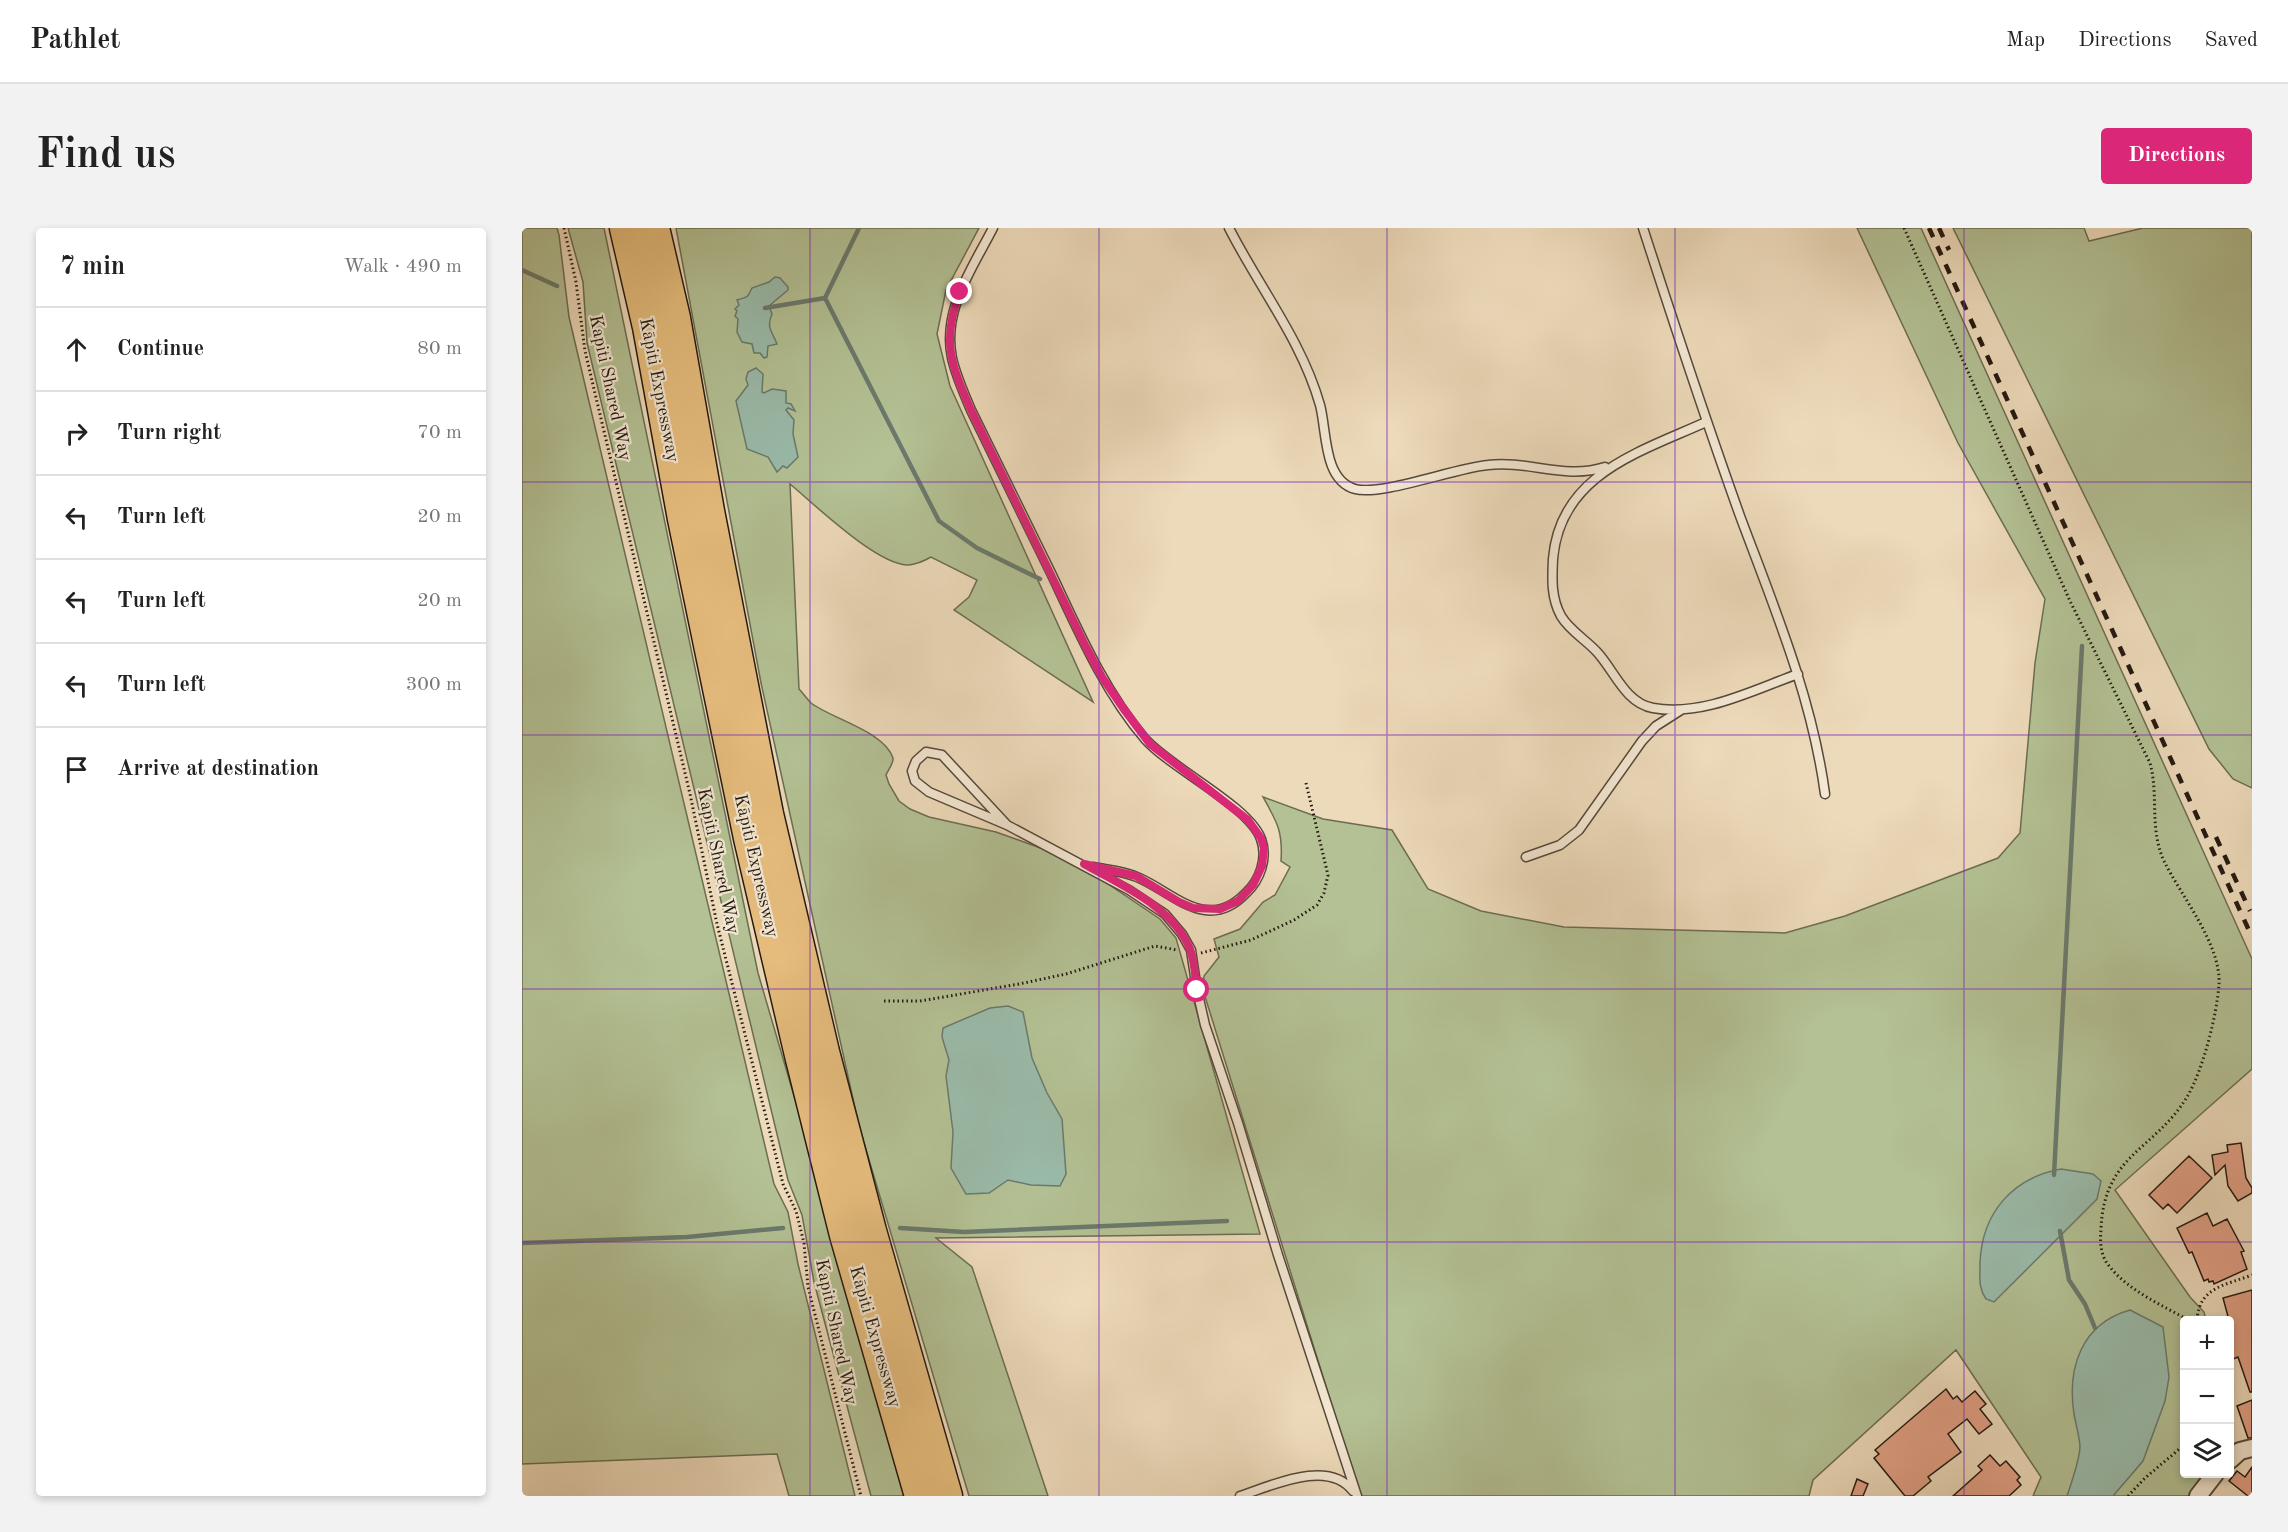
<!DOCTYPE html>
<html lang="en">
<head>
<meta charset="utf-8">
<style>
	body { margin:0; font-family:"Old Standard TT",serif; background:#f2f2f2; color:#222 }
	.controls { position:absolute; right:18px; bottom:18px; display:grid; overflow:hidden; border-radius:6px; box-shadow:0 3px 9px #0003 }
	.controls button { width:54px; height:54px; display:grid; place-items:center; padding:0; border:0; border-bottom:2px solid #e0e0e0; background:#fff; color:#222; font:30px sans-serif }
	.stop { position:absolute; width:18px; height:18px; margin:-14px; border:4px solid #db2777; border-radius:50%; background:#fff }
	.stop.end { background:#db2777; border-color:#fff; box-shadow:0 2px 6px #0008 }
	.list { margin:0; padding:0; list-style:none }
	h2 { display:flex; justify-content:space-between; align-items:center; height:78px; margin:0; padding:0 24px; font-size:26px }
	h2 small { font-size:20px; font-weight:400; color:#767676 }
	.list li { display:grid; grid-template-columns:39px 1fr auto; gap:18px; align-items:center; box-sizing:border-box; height:84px; padding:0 24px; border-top:2px solid #e0e0e0 }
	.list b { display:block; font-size:22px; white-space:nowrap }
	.list em { font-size:20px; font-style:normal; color:#767676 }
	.icon { flex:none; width:33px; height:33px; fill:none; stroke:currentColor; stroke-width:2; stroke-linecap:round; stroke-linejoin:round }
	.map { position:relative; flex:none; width:1730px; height:1268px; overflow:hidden; border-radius:6px }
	header { display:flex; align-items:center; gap:36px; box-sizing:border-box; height:84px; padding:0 30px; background:#fff; border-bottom:2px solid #e0e0e0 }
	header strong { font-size:28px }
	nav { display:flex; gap:33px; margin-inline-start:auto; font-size:21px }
	.intro { display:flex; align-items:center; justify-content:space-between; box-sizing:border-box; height:144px; padding:0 36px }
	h1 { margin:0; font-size:42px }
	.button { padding:15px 27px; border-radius:6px; background:#db2777; color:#fff; font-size:21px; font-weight:700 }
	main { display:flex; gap:36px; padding:0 36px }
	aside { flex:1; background:#fff; border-radius:6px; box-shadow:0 3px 9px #0003 }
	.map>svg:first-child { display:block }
	.green { fill:#b3c194; stroke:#6b6d52; stroke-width:1.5 }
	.water { fill:#9abbaa; stroke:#6a7a6d; stroke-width:1.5 }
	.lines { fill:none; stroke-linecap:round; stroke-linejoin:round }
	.stream { stroke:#6a7a6d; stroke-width:4.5 }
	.building { fill:#e1a085; stroke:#231911; stroke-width:1.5 }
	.lane-casing { stroke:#56493b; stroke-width:11 }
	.street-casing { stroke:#56493b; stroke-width:20 }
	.highway-casing { stroke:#231911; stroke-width:33 }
	.path { stroke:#231911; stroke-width:3; stroke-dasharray:1.5 3; stroke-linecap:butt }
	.lane { stroke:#f3e7d2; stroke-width:8 }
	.street { stroke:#f3e7d2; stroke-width:16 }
	.highway { stroke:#e6bd7d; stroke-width:30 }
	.rail { stroke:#231911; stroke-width:4.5; stroke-dasharray:10 10; stroke-linecap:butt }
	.route { stroke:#db2777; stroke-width:8 }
	.grid { fill:none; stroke:#7b2cbf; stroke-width:1.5; stroke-opacity:0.55 }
	.labels { text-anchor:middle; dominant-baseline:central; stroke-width:4.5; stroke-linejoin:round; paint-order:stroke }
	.street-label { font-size:18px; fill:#231911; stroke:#f3e7d2 }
</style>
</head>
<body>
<header>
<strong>Pathlet</strong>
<nav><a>Map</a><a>Directions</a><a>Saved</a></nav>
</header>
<div class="intro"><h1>Find us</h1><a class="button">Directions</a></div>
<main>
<aside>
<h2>7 min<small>Walk · 490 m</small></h2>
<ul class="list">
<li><svg class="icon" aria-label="ahead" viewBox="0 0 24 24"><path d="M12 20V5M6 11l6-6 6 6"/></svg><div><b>Continue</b></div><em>80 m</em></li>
<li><svg class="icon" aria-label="right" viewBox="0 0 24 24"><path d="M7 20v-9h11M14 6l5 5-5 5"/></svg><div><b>Turn right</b></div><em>70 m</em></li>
<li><svg class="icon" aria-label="left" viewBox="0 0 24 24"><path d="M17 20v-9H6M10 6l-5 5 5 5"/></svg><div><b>Turn left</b></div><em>20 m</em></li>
<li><svg class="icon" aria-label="left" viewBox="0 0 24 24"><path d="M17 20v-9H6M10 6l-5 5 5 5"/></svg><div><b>Turn left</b></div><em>20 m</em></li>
<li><svg class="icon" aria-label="left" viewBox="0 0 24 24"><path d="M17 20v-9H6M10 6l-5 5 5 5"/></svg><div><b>Turn left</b></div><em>300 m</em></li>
<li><svg class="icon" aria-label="arrive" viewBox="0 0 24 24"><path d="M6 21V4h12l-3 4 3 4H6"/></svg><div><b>Arrive at destination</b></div></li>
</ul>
</aside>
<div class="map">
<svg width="1730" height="1268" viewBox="0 0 1730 1268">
	<rect width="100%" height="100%" fill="#eddaba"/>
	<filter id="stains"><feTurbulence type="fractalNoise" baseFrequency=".00333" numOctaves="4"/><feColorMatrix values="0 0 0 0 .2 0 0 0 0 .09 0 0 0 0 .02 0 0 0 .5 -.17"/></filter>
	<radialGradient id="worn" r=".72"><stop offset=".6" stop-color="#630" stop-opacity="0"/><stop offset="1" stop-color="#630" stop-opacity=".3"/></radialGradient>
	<path class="green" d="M0 0H35L37 7 47 89 252 956 266 984 276 1036 333 1268H267L255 1226 0 1236Z
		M46 0H82L236 745 389 1268H349L292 1054 280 987 266 952 65 115 61 54Z
		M154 0H457L424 62 415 106 428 158 571 474 432 382 447 369 455 352 409 329C402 333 395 336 387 337 356 338 292 276 268 256L277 461C281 465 285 471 289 475 310 491 362 503 371 530 372 535 366 542 364 547L367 556 377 573 388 581 407 589 474 604 527 623 583 654 638 691 654 710 738 1006 414 1010 450 1039 526 1268H447L337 898 239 455Z
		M1335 0H1399L1730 731V841L1593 962 1668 1069 1682 1084 1684 1092H1662V1246H1680L1668 1268H1511L1519 1249 1434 1122 1291 1252 1287 1268H838L681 762 682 748 697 729 692 711 718 701 741 674 753 667 768 639 759 633C761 603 755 594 741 569L801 591 870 602 906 661 959 683 1042 699 1263 705 1323 688 1476 630 1498 605 1513 435 1523 371 1436 215Z
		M1431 0H1562L1567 13 1621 0H1730V560L1711 551 1687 521Z"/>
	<path class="water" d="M253 49 258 50 266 59V62L247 78 250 86C244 100 250 103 255 116L246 118 245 129 242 130 238 125H232L230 116 220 114 215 104 216 91 213 88 215 83 213 81 217 77 215 72C226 68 224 72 230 60L247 54Z
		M234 140 241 146 240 164 242 165 250 161 264 163V175L269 176 273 183 266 180 264 182 272 192 271 206 276 229 265 240 261 238 255 244 246 229 225 221 214 173 226 157 224 151 226 144Z
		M486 778 501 784 510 830 525 865 540 891 544 946 538 958 509 957 486 952 467 965 444 966 429 940 431 904 424 848 427 832 420 809 421 800 468 780Z
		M1539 941 1571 946 1579 953 1575 971 1472 1074 1464 1071C1456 1059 1458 1050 1458 1035 1460 985 1490 950 1539 941Z
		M1608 1082 1641 1099 1647 1149 1643 1173 1621 1233 1591 1268H1545C1549 1256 1558 1231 1558 1218 1557 1207 1554 1197 1552 1186 1545 1140 1559 1096 1608 1082Z"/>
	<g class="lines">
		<path class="stream" d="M0 42 35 58
			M303 70 417 293 455 320 518 351
			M303 70 337 0
			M243 80 303 70
			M1532 947 1560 418
			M378 1000 442 1004 705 993
			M1538 1003 1547 1052 1563 1076 1573 1100
			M0 1015 165 1009 261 1000"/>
	</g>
	<path class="building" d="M1719 915 1724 950 1730 960V965L1716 973 1706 958 1703 937 1693 947 1690 927 1706 924 1705 917Z
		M1667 928 1690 950 1655 985 1646 976 1641 981 1627 967Z
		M1685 985 1691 998 1705 991 1722 1023 1719 1024 1725 1041 1692 1056 1691 1053 1687 1054 1686 1051 1682 1053 1670 1024 1667 1025 1655 1000Z
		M1730 1062V1164H1728L1716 1129 1711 1131 1707 1120V1092L1701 1070Z
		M1424 1161 1431 1171 1435 1168 1440 1174 1453 1163 1464 1176 1458 1181 1470 1196 1457 1206 1445 1191 1426 1206 1439 1224 1406 1249 1409 1253 1391 1268H1383L1352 1230 1357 1226 1353 1222Z
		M1730 1172V1210H1726L1715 1178Z
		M1468 1227 1478 1238 1484 1233 1498 1249 1495 1252 1499 1257 1487 1268H1431L1460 1242 1456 1238Z
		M1730 1239V1268H1726L1707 1253 1715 1243 1723 1249Z
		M1335 1251 1346 1256 1341 1268H1329Z"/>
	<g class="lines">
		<g class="lane-casing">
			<path id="lane" d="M471 0C450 41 420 82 430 130 434 148 442 165 449 182 476 237 503 291 529 345 556 402 582 463 623 511 650 541 727 578 739 611 746 630 738 652 724 665 685 706 651 664 615 649 601 643 586 642 571 639
				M707 0C737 59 780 113 798 177 805 203 801 252 833 261 860 268 933 240 966 237 1006 232 1043 252 1083 239
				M1121 0C1152 96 1184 193 1218 288 1252 379 1290 469 1303 566
				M1184 194C1118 224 1038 246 1031 331 1030 351 1029 370 1039 388 1047 402 1064 412 1075 424 1092 442 1103 475 1131 480 1180 489 1231 462 1276 446
				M485 597 420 527 404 524 394 533 390 543 393 553 407 564 485 597 607 662 643 686 660 706 669 722 675 762 683 797 716 895 756 1027 835 1268
				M1004 629 1038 617 1057 602 1120 513 1134 498 1159 482
				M718 1268C749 1258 806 1230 831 1263"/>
		</g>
		<g class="street-casing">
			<path id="street" d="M1708 1232 1718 1223 1730 1220
				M1676 1268 1693 1246"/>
		</g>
		<g class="highway-casing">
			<path id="highway" d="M103 0 126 99 161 291 227 610 278 827 323 1007 398 1268
				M132 0 153 90 187 283 246 586 302 824 349 1003 425 1268"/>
		</g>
		<path class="path" d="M42 0 54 54 63 123 168 566 195 696 261 956 274 983 282 1015 286 1059 339 1268
			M1382 0 1548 373 1628 535C1637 568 1627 600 1642 633 1659 668 1699 716 1697 756 1695 787 1681 842 1665 869 1632 923 1582 926 1579 1001 1578 1014 1578 1028 1588 1039 1607 1063 1640 1077 1666 1092
			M679 725 729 712 772 692 795 677 802 665 806 647 784 555
			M362 773H398L497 756 544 746 633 718 655 722
			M1675 1092C1677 1059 1704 1057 1730 1047
			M1606 1268 1623 1250 1661 1218 1662 1213"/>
		<use href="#lane" class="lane"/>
		<use href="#street" class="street"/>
		<use href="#highway" class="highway"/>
		<path class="rail" d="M1407 0 1730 709
			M1417 0 1427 22
			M1694 609 1728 683"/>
	</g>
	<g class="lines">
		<path class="route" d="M438 64C419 113 429 136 449 182L564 419 580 449 601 480 628 516 726 592 739 610 742 620 740 638 731 657 716 673 698 681 671 680 657 674 614 648 562 636C599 657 651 679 668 721 673 734 673 749 675 762"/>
	</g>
	<path class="grid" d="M288 0V1268M577 0V1268M865 0V1268M1153 0V1268M1442 0V1268M0 254H1730M0 507H1730M0 761H1730M0 1014H1730"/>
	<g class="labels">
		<g class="street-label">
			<text transform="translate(88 160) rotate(78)">Kapiti Shared Way</text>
			<text transform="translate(137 162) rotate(79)">Kāpiti Expressway</text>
			<text transform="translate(196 633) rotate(78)">Kapiti Shared Way</text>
			<text transform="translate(234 638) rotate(77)">Kāpiti Expressway</text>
			<text transform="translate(314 1104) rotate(78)">Kapiti Shared Way</text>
			<text transform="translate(353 1109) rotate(74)">Kāpiti Expressway</text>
		</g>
	</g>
	<rect width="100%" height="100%" filter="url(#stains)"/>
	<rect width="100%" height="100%" fill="url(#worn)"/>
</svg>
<div class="controls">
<button>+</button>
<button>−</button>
<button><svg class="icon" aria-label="layers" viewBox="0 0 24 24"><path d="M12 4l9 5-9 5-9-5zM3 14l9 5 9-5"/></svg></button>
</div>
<div class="stop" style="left:675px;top:762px"></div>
<div class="stop end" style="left:438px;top:64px"></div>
</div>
</main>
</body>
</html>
